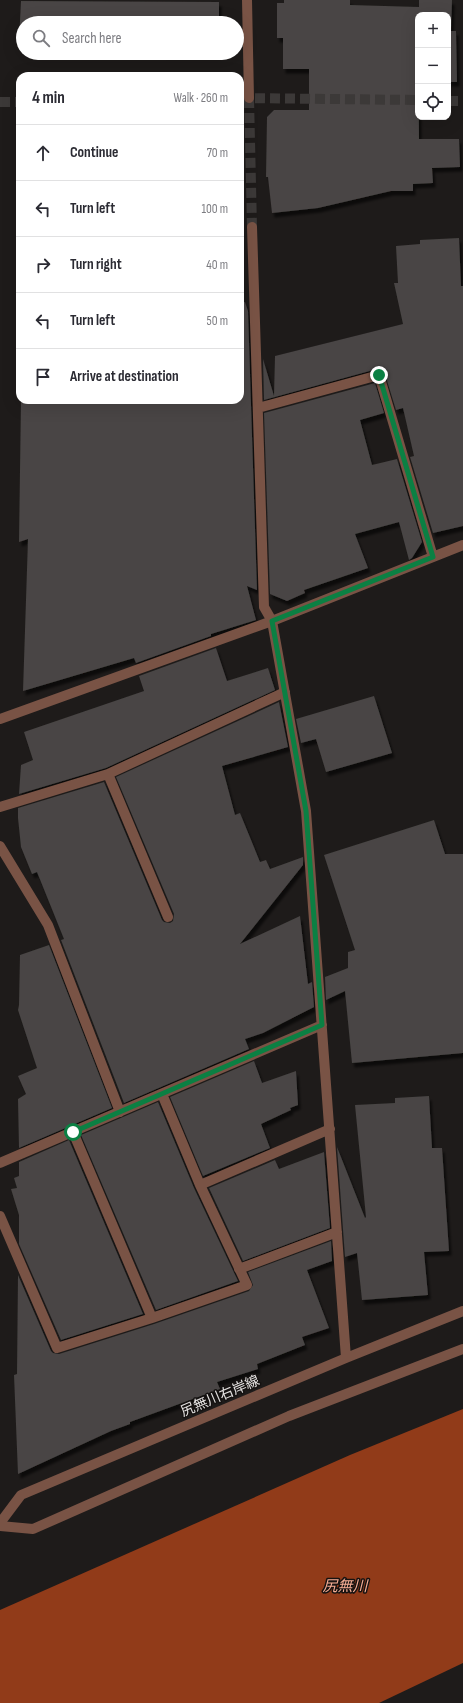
<!DOCTYPE html>
<html lang="en">
<head>
<meta charset="utf-8">
<style>
	body { margin:0; font-family:"Sofia Sans Condensed","Noto Sans JP",sans-serif; background:#f2f2f3; color:#2b2b33 }
	.controls { position:absolute; right:12px; top:12px; display:grid; overflow:hidden; border-radius:8px; box-shadow:0 4px 16px #0002 }
	.controls button { width:36px; height:36px; display:grid; place-items:center; padding:0; border:0; border-bottom:1px solid #e1e1e2; background:#fff; color:#2b2b33; font:20px sans-serif }
	.stop { position:absolute; width:12px; height:12px; margin:-9px; border:3px solid #0b8043; border-radius:50%; background:#fff }
	.stop.end { background:#0b8043; border-color:#fff; box-shadow:0 1px 4px #0008 }
	.list { margin:0; padding:0; list-style:none }
	h2 { display:flex; justify-content:space-between; align-items:center; height:52px; margin:0; padding:0 16px; font-size:17px }
	h2 small { font-size:13px; font-weight:400; color:#7c7c81 }
	.list li { display:grid; grid-template-columns:26px 1fr auto; gap:12px; align-items:center; box-sizing:border-box; height:56px; padding:0 16px; border-top:1px solid #e1e1e2 }
	.list b { display:block; font-size:15px; white-space:nowrap }
	.list em { font-size:13px; font-style:normal; color:#7c7c81 }
	.icon { flex:none; width:22px; height:22px; fill:none; stroke:currentColor; stroke-width:2; stroke-linecap:round; stroke-linejoin:round }
	.map { position:relative; flex:none; width:463px; height:1703px; overflow:hidden }
	.search { position:absolute; background:#fff; box-shadow:0 4px 16px #0002; left:16px; top:16px; width:228px; height:44px; display:flex; align-items:center; gap:10px; box-sizing:border-box; padding:0 14px; border-radius:22px; color:#7c7c81; font-size:15px }
	.panel { position:absolute; background:#fff; box-shadow:0 4px 16px #0002; left:16px; top:72px; width:228px; height:332px; border-radius:12px }
	.map>svg:first-child { display:block }
	.water { fill:#913b19 }
	.building { fill:#484544; filter:url(#shadow) }
	.lines { fill:none; stroke-linecap:round; stroke-linejoin:round }
	.minor-tunnel { stroke:#3c3938; stroke-width:10; stroke-dasharray:10 5; stroke-linecap:butt }
	.minor { stroke:#795345; stroke-width:10 }
	.route { stroke:#0b8043; stroke-width:5 }
	.labels { text-anchor:middle; dominant-baseline:central; stroke-width:3; stroke-linejoin:round; paint-order:stroke }
	.street-label { font-size:14px; fill:#e5e3e2; stroke:#151211 }
	.water-label { font-size:15px; font-style:italic; fill:#f7ae95; stroke:#151211 }
</style>
</head>
<body>
<div class="map">
<svg width="463" height="1703" viewBox="0 0 463 1703">
	<defs>
		<filter id="shadow"><feDropShadow dx="2.5" dy="4.5" stdDeviation="1" flood-color="#0009"/></filter>
	</defs>
	<rect width="100%" height="100%" fill="#1e1b1a"/>
	<path class="water" d="M463 1409V1663L379 1703H0V1610L350 1455Z"/>
	<path class="building" d="M284 0H350V5L419 7V0H452L451 31H456L457 82H448V15H418L419 139H459L460 167 432 168 433 183 413 184V191H391L318 208 272 213 268 177H266L267 117 274 110H309V69H283V38H277V3H284Z
		M21 1 219 2V23H23V41H19Z
		M42 53H219V54Z
		M459 238 461 286H463V526L433 533 410 457 414 456 403 408 396 410 384 371 377 369 264 400 263 359 274 396 275 356 403 324 394 283H398L396 246 420 244V240Z
		M245 302 248 311 257 590 247 586 256 620 211 634V636L136 663 134 658 23 691 28 539 19 542 21 400H240V303Z
		M375 383 384 413 360 420 372 465 397 459 422 542 412 558 409 560 399 522 355 534 368 568 304 590 305 593 287 601 270 594 264 413Z
		M216 648 227 681 268 668 275 690 106 768 19 794 21 765 33 760 24 732 144 691 139 676Z
		M374 696 392 753 326 772 316 739 301 743 296 719Z
		M279 702 288 747 222 766 235 815 240 813 260 862 266 860 270 869 303 857V865L240 944 300 916 308 984 312 982 314 1007 263 1033 245 1039 249 1049 124 1103 61 940 64 939 37 872 32 874 21 847 18 818V808L104 782 162 920 164 922 170 923 173 921 174 914 116 777Z
		M434 820 445 854H463V1053L352 1063 345 991 326 1000 325 977 348 968V952L355 950 324 855Z
		M49 945 112 1108 19 1148 18 1099 26 1094 18 1076 37 1068 18 1010 19 1005 20 955Z
		M254 1061 262 1083 296 1071 298 1105 290 1108 291 1110 261 1124 270 1148 203 1176 170 1097Z
		M429 1096 432 1148H442L449 1251 424 1252 428 1295 362 1300 357 1253 345 1257 337 1147 365 1218 366 1217 355 1105 395 1103V1098Z
		M158 1102 194 1188 238 1281 156 1310 81 1135Z
		M69 1140 143 1314 61 1340 19 1244V1215L11 1189 17 1188 14 1178 19 1176V1162Z
		M324 1152 330 1228 243 1261 209 1188 275 1160 279 1169Z
		M331 1241 332 1261 307 1270 329 1328 302 1337 305 1345 257 1364 258 1369 217 1382 220 1389 130 1422V1424L111 1431 18 1474 14 1375 17 1374 18 1275 51 1351 53 1353 59 1354 154 1324 249 1291 253 1285 248 1272Z"/>
	<g class="lines">
		<path class="minor-tunnel" d="M240 98 418 100
			M249 98 252 227
			M448 101H463
			M0 102H20"/>
		<path class="minor" d="M247 0 249 98
			M252 227 264 607 272 621 306 811 346 1358
			M258 408 379 375 433 557
			M0 719 272 621 463 545
			M108 774 168 917
			M0 807 108 774 285 692
			M0 846 48 925 120 1112
			M73 1132 152 1318
			M0 1163 322 1025
			M200 1185 330 1129
			M0 1216 57 1348 152 1318 247 1285 200 1185 162 1094
			M239 1269 337 1232
			M0 1523 21 1495 346 1358 463 1311
			M0 1526 33 1529 289 1416 463 1349"/>
	</g>
	<g class="lines">
		<path class="route" d="M73 1132 322 1025 306 811 272 621 433 557 379 375"/>
	</g>
	<g class="labels">
		<g class="street-label">
			<text transform="translate(220 1396) rotate(-23)">尻無川右岸線</text>
		</g>
		<g class="water-label">
			<text x="345" y="1586">尻無川</text>
		</g>
	</g>
</svg>
<div class="controls">
<button>+</button>
<button>−</button>
<button><svg class="icon" aria-label="locate" viewBox="0 0 24 24"><circle cx="12" cy="12" r="6"/><path d="M12 2v4M12 18v4M2 12h4M18 12h4"/></svg></button>
</div>
<div class="stop" style="left:73px;top:1132px"></div>
<div class="stop end" style="left:379px;top:375px"></div>
<div class="search"><svg class="icon" aria-label="search" viewBox="0 0 24 24"><circle cx="10" cy="10" r="6"/><path d="M15 15l6 6"/></svg>Search here</div>
<section class="panel">
<h2>4 min<small>Walk · 260 m</small></h2>
<ul class="list">
<li><svg class="icon" aria-label="ahead" viewBox="0 0 24 24"><path d="M12 20V5M6 11l6-6 6 6"/></svg><div><b>Continue</b></div><em>70 m</em></li>
<li><svg class="icon" aria-label="left" viewBox="0 0 24 24"><path d="M17 20v-9H6M10 6l-5 5 5 5"/></svg><div><b>Turn left</b></div><em>100 m</em></li>
<li><svg class="icon" aria-label="right" viewBox="0 0 24 24"><path d="M7 20v-9h11M14 6l5 5-5 5"/></svg><div><b>Turn right</b></div><em>40 m</em></li>
<li><svg class="icon" aria-label="left" viewBox="0 0 24 24"><path d="M17 20v-9H6M10 6l-5 5 5 5"/></svg><div><b>Turn left</b></div><em>50 m</em></li>
<li><svg class="icon" aria-label="arrive" viewBox="0 0 24 24"><path d="M6 21V4h12l-3 4 3 4H6"/></svg><div><b>Arrive at destination</b></div></li>
</ul>
</section>
</div>
</body>
</html>
